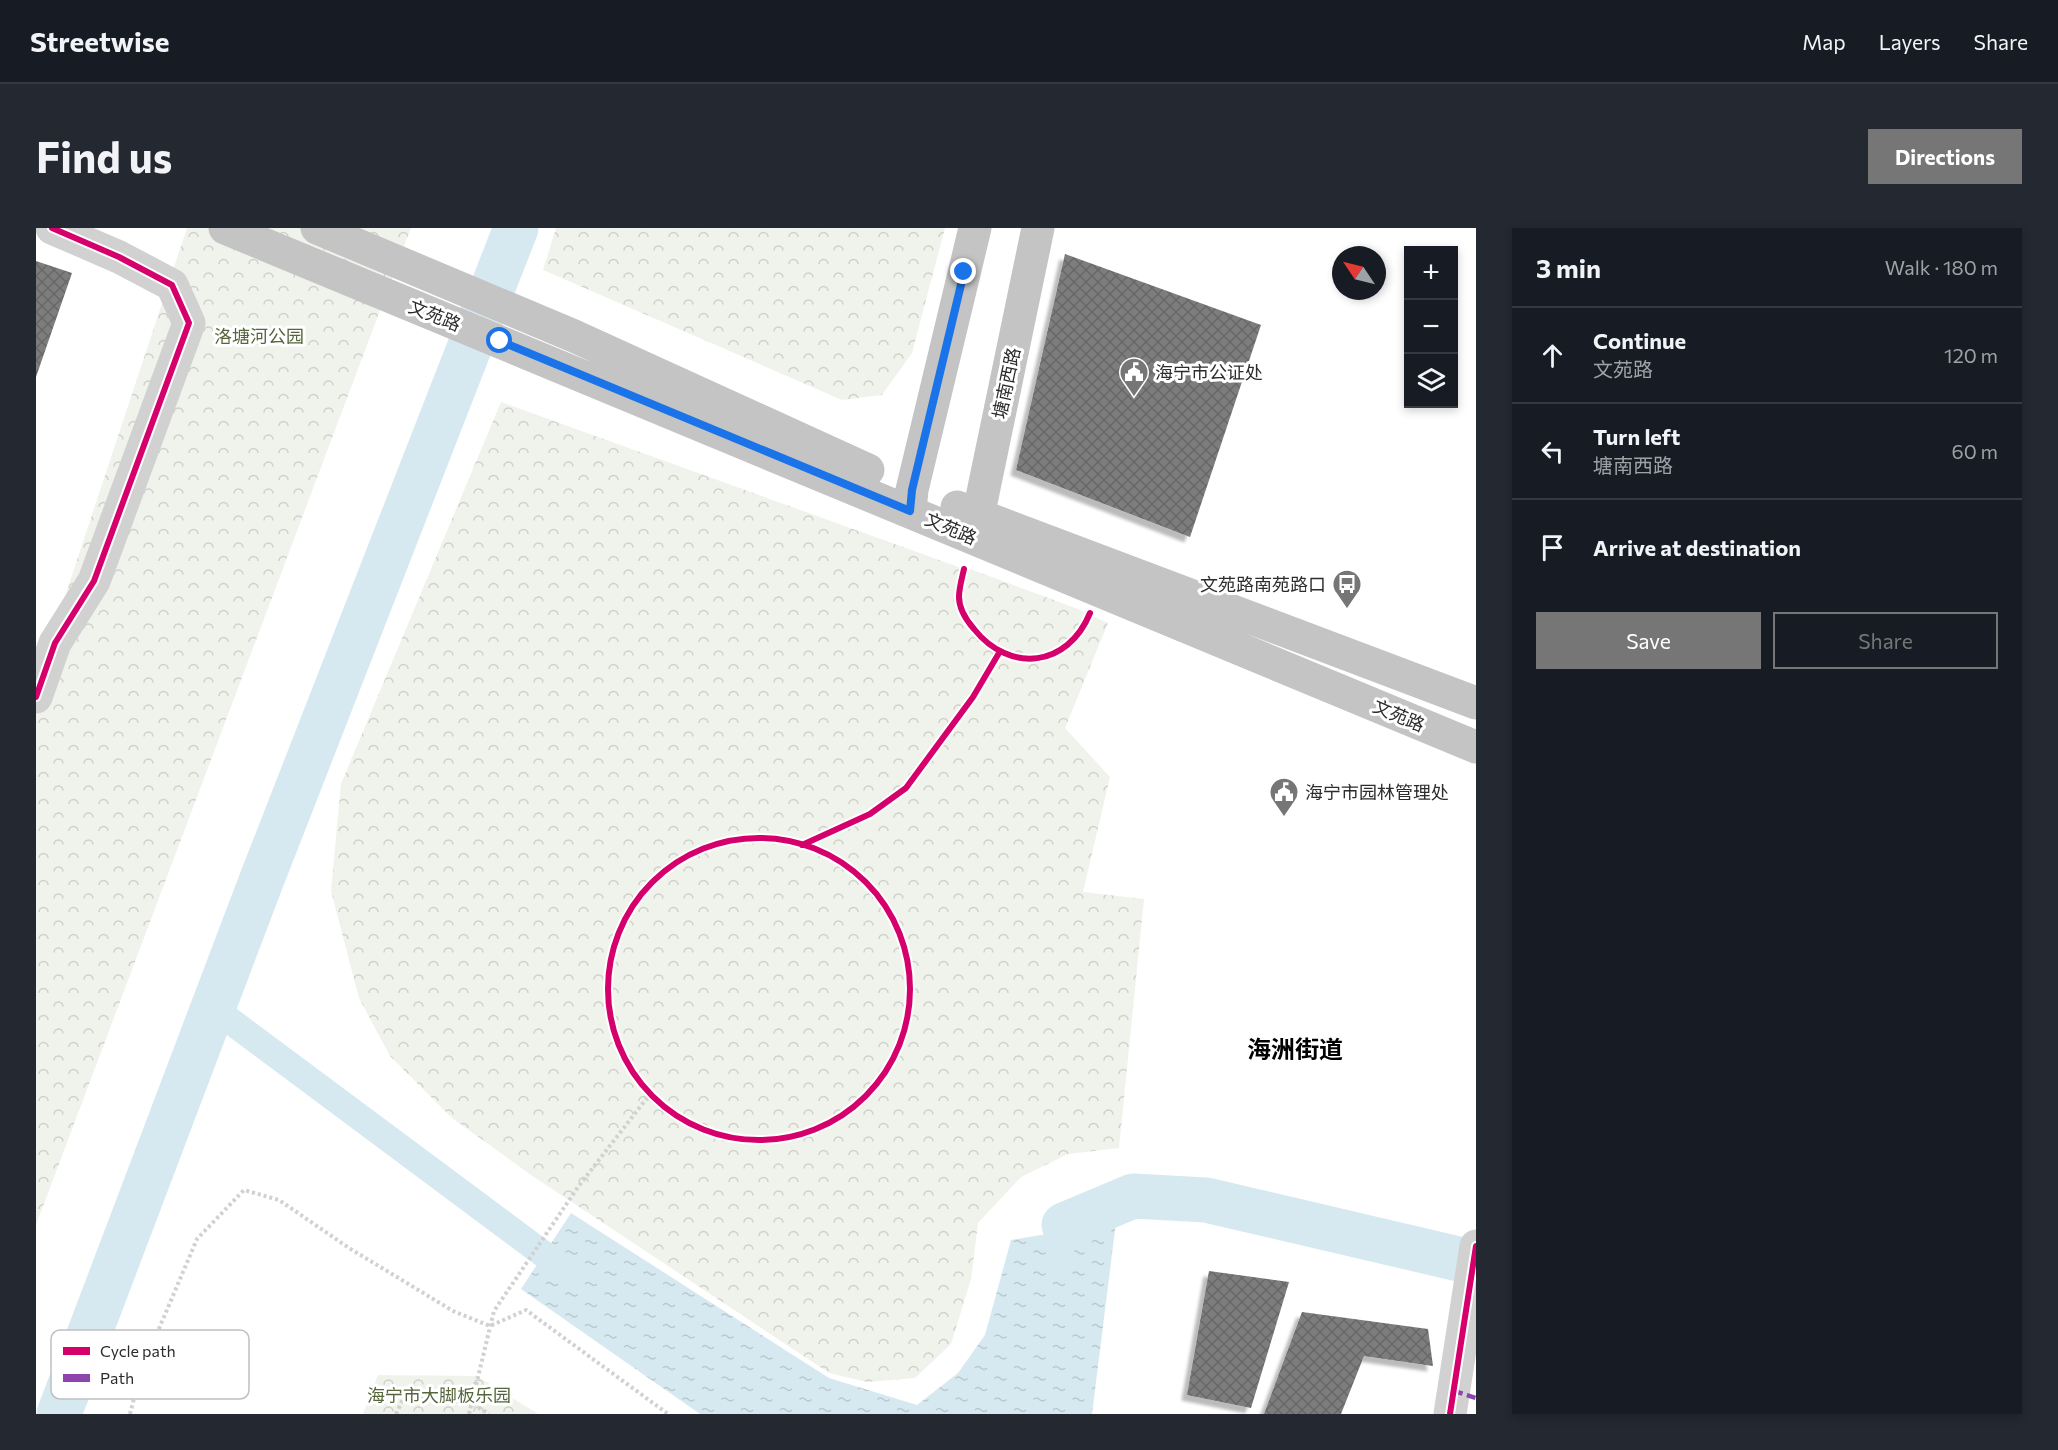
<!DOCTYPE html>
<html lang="en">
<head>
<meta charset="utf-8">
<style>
	body { margin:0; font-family:Commissioner,"Noto Sans SC",sans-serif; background:#242831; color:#f1f3f6 }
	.controls { position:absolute; right:18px; top:18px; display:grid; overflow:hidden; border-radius:0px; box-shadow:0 3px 9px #0003 }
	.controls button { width:54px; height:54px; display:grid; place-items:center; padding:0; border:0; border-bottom:2px solid #363941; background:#171b24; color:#f1f3f6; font:30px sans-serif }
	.compass { position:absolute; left:1296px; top:18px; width:54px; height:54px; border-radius:50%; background:#171b24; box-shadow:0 3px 9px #0003; rotate:305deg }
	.stop { position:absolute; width:18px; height:18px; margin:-14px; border:4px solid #1a73e8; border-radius:50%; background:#fff }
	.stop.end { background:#1a73e8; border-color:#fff; box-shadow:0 2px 6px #0008 }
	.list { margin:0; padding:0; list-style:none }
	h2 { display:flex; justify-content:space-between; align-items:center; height:78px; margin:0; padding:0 24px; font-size:26px }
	h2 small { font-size:20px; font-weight:400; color:#9ea1a6 }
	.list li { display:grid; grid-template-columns:39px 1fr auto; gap:18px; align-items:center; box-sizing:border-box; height:96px; padding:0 24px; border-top:2px solid #363941 }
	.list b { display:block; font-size:22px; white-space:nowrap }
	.list p { margin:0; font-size:20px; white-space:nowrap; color:#9ea1a6 }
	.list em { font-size:20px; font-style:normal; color:#9ea1a6 }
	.actions { display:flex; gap:12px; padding:18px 24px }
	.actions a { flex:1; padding:14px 0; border:2px solid #767676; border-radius:0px; text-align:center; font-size:21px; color:#767676 }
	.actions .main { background:#767676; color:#fff }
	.icon { flex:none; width:33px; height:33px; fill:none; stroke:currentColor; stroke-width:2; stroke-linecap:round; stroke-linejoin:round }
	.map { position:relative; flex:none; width:1440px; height:1186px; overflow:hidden; border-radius:0px }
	header { display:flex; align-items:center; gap:36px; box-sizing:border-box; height:84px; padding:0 30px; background:#171b24; border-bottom:2px solid #363941 }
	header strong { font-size:28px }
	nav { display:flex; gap:33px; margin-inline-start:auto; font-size:21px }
	.intro { display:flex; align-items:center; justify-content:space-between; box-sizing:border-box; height:144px; padding:0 36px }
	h1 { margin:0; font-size:42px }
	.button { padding:15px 27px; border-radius:0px; background:#767676; color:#fff; font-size:21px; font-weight:700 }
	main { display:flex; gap:36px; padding:0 36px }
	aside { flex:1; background:#171b24; border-radius:0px; box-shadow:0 3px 9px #0003 }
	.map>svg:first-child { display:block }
	.park { fill:url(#park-crowns) }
	.water { fill:url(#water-ripples) }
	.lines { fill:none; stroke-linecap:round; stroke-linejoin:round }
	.canal { stroke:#d7e9f0; stroke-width:27 }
	.river { stroke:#d7e9f0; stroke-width:45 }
	.building { fill:url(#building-cross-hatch); filter:url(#shadow) }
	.path { stroke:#d1d1d1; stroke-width:4; stroke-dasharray:3 3; stroke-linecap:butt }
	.minor { stroke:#d1d1d1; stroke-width:33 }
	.major { stroke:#c4c4c4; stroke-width:33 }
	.quiet { stroke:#8e44ad; stroke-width:4.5; stroke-dasharray:9 4.5; stroke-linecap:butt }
	.cycleway-casing { stroke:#fff; stroke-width:10 }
	.cycleway { stroke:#d6006c; stroke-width:6 }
	.route { stroke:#1a73e8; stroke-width:8 }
	.labels { text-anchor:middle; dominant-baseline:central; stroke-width:6; stroke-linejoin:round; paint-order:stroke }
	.street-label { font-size:18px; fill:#2c2c2c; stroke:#fff }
	.park-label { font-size:18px; fill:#55653c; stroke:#fff }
	.poi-label { font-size:18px; fill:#2c2c2c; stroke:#fff; text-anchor:start }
	.district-label { font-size:24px; font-weight:bold; fill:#000; stroke:#fff }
	.key { fill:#fff; stroke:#c0c0c0; stroke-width:1.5 }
	.key-label { font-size:16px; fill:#2c2c2c }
</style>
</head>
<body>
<header>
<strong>Streetwise</strong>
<nav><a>Map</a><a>Layers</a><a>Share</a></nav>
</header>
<div class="intro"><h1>Find us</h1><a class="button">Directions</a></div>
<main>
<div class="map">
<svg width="1440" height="1186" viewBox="0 0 1440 1186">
	<defs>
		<pattern id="park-crowns" width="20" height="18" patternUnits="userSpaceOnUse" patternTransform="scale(1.5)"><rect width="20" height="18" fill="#f0f3eb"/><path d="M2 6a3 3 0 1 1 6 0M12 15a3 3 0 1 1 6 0" fill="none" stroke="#ced0ca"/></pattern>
		<pattern id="water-ripples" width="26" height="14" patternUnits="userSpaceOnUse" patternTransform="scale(1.5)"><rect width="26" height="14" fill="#d7e9f0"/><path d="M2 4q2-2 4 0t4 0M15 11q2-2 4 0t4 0" fill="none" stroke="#b9c8ce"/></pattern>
		<pattern id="building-cross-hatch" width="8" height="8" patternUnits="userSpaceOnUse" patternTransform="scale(1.5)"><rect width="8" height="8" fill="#7d7d7d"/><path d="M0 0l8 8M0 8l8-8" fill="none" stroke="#676767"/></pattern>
		<filter id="shadow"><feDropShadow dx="-5.5" dy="5.5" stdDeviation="1.5" flood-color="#0004"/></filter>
	</defs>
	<rect width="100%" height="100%" fill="#fff"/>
	<path class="park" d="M151 0H375L0 997V456Z
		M520 0H909L876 125 846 167 806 172 507 42Z
		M465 174 928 341 937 342 1042 381 1072 395 1029 500 1074 549 1047 664 1108 671 1083 920 1032 926 985 949 942 995 935 1051 915 1116 879 1150 831 1154 793 1145 495 947 416 890 354 828 323 770 295 663 305 556Z
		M342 1147 441 1148 502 1186H327Z"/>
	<path class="water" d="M535 985 793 1150 881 1177 922 1145 949 1107 975 1012 1080 994 1056 1186H664L485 1061Z"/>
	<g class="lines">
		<path class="canal" d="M177 780 537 1048
			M1023 1039 1028 997"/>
		<path class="river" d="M1028 997 1097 968 1170 972 1440 1035
			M23 1186 224 656 480 0"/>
	</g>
	<path class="building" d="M1029 26 1225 97 1154 309 980 242Z
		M0 33 36 45 0 149Z
		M1173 1043 1253 1054 1215 1180 1151 1167Z
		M1266 1084 1392 1101 1397 1138 1328 1128 1305 1186H1228Z"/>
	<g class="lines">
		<path class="path" d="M94 1186 105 1143 161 1011 208 962 243 972 313 1020 417 1083 454 1098 490 1082 632 1186
			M360 1186 369 1167 435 1175 453 1186
			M433 1186 458 1083 542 959 614 866"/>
		<path class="minor" d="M0 469 19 415 58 353 153 95 136 57 83 29 16 0
			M1414 1186 1440 1018"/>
		<path class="major" d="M189 0 1440 519
			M281 0 538 108 832 242
			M921 279 1440 475
			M874 283 876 262 939 0
			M938 308 1002 0"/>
		<path class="quiet" d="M1418 1163 1440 1170"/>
		<g class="cycleway-casing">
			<path id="cycleway" d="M928 341C926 350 923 360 923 369 923 381 931 393 938 401 974 446 1032 439 1054 385
				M0 469 19 415 58 353 153 95 136 57 83 29 16 0
				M572 761a151 151 0 1 1 302 0a151 151 0 1 1-302 0Z
				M766 617 834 586 870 560 937 469 963 425
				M1414 1186 1440 1018"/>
		</g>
		<use href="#cycleway" class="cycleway"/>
	</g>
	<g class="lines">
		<path class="route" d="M464 113 874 283 876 262 928 44"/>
	</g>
	<defs>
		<g id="civic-pin" transform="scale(1.5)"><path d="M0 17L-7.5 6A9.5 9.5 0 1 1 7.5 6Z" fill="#767676" stroke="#fff"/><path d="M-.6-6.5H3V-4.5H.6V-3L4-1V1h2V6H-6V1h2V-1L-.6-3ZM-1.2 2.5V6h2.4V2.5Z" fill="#fff"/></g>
		<g id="bus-pin" transform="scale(1.5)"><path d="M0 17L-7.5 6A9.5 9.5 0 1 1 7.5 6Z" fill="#767676" stroke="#fff"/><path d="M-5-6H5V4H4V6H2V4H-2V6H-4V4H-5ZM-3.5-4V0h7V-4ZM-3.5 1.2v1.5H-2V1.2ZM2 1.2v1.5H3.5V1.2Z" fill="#fff"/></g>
	</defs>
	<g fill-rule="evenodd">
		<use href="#civic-pin" x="1098" y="144"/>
		<use href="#bus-pin" x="1311" y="356"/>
		<use href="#civic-pin" x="1248" y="564"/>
	</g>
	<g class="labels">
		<g class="street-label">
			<text transform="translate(399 87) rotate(22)">文苑路</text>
			<text transform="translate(970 155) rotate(-78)">塘南西路</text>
			<text transform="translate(915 300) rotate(23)">文苑路</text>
			<text transform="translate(1363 487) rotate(23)">文苑路</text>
		</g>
		<g class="park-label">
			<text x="223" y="108">洛塘河公园</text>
			<text x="403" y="1167">海宁市大脚板乐园</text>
		</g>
		<g class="poi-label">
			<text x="1119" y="144">海宁市公证处</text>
			<text x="1290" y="356" text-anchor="end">文苑路南苑路口</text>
			<text x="1269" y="564">海宁市园林管理处</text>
		</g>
		<g class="district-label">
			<text x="1259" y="820">海洲街道</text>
		</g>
	</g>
	<rect x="15" y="1102" width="198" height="69" rx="9" class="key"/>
	<rect x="27" y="1119" width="27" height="8" fill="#d6006c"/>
	<rect x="27" y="1146" width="27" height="8" fill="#8e44ad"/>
	<g class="key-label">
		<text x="64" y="1129">Cycle path</text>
		<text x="64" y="1156">Path</text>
	</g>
</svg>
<div class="controls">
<button>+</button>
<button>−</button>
<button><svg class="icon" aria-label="layers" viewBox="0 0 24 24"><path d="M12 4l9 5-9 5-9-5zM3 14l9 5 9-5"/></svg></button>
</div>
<svg class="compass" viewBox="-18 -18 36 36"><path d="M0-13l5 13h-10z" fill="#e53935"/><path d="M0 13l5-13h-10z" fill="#9ea1a6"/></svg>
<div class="stop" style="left:464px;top:113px"></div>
<div class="stop end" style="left:928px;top:44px"></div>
</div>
<aside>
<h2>3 min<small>Walk · 180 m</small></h2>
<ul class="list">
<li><svg class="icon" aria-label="ahead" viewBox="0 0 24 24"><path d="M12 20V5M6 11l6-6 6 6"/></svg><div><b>Continue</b><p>文苑路</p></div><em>120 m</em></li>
<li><svg class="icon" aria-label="left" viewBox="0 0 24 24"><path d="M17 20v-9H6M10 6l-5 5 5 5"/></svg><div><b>Turn left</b><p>塘南西路</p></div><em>60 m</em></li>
<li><svg class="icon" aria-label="arrive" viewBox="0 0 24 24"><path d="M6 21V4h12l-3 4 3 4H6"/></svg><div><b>Arrive at destination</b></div></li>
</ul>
<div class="actions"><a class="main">Save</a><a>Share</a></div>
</aside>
</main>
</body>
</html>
